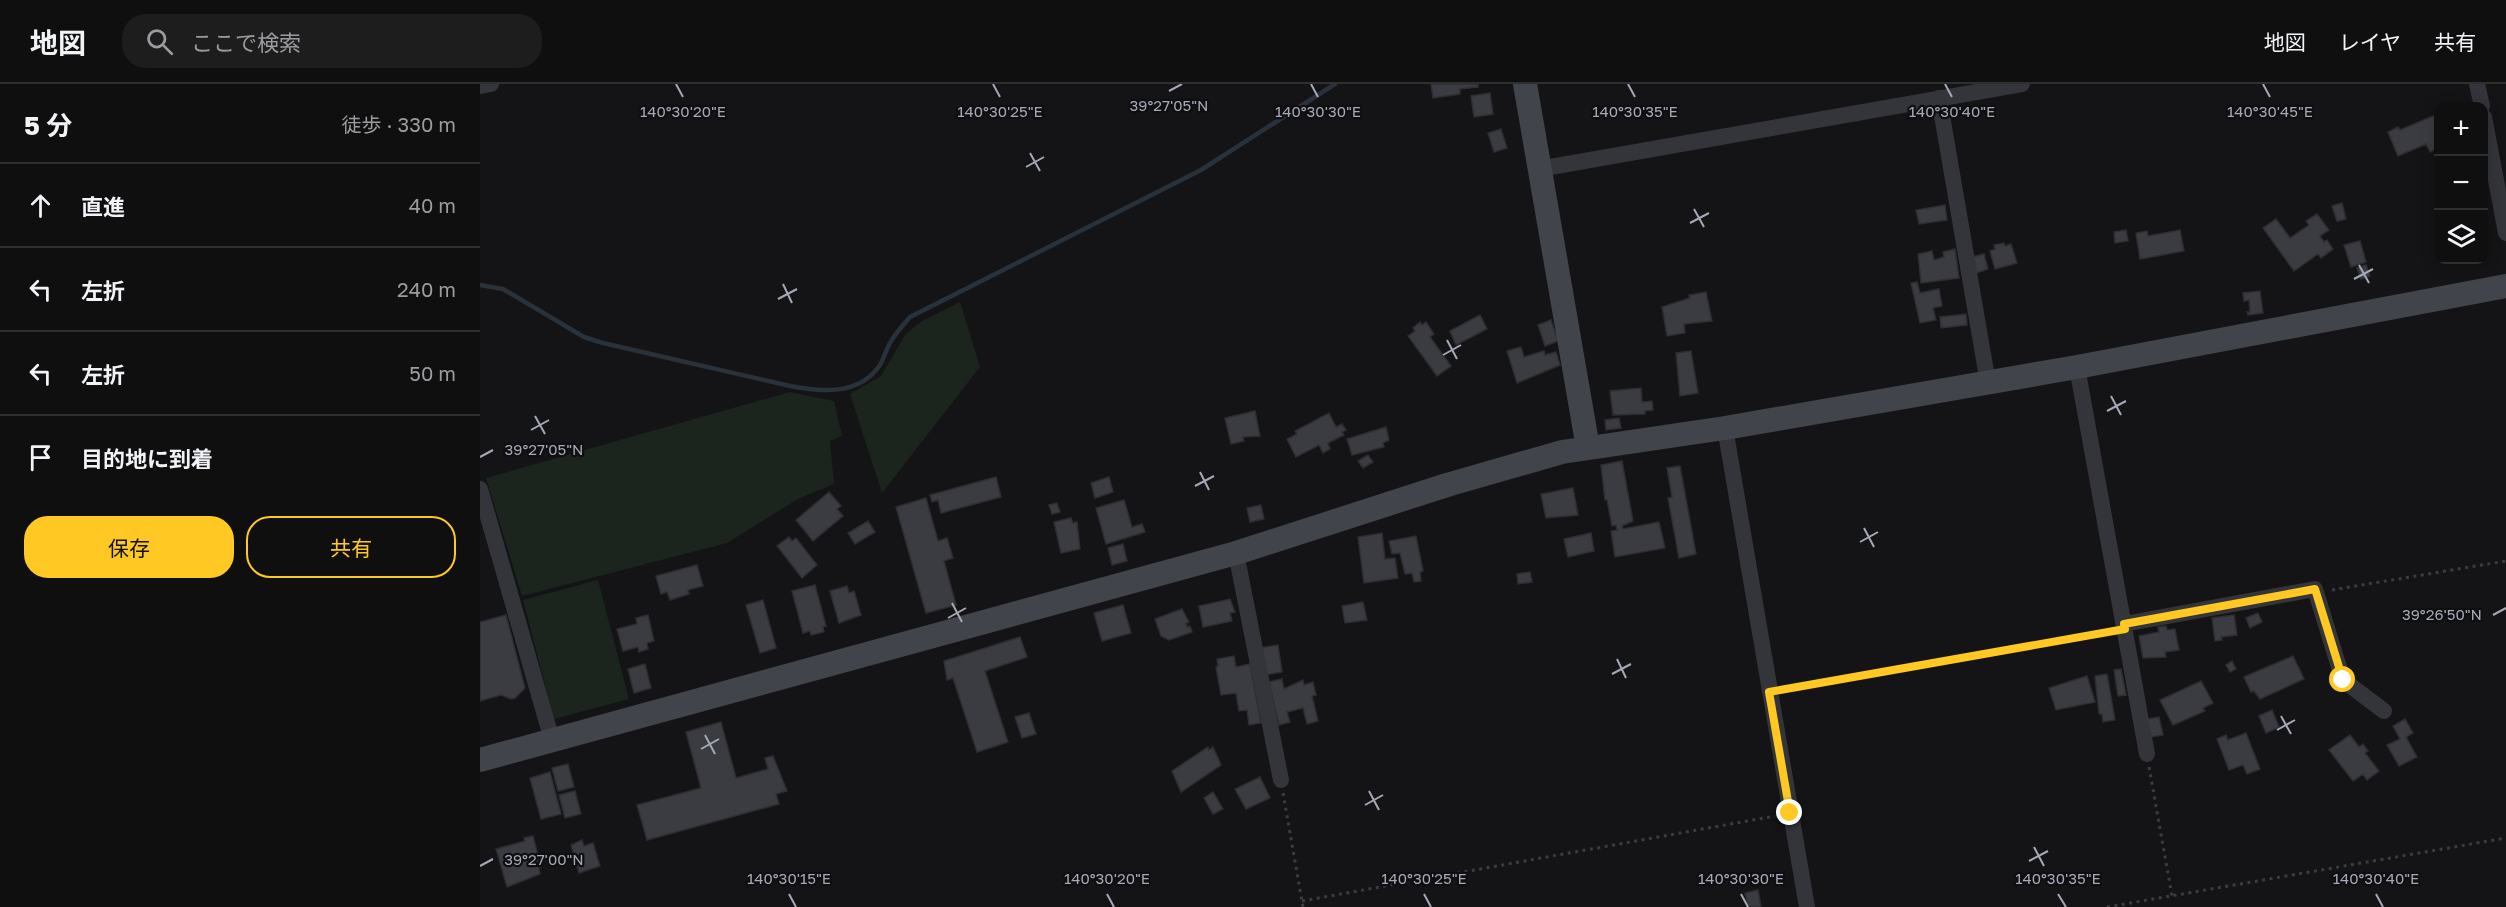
<!DOCTYPE html>
<html lang="ja">
<head>
<meta charset="utf-8">
<style>
	body { margin:0; font-family:"Golos Text","Noto Sans JP",sans-serif; background:#1d1d1e; color:#f1f3f6 }
	.controls { position:absolute; right:18px; top:18px; display:grid; overflow:hidden; border-radius:12px; box-shadow:0 3px 15px #0003 }
	.controls button { width:54px; height:54px; display:grid; place-items:center; padding:0; border:0; border-bottom:2px solid #2f2f30; background:#0f0f10; color:#f1f3f6; font:30px sans-serif }
	.stop { position:absolute; width:18px; height:18px; margin:-14px; border:4px solid #ffc822; border-radius:50%; background:#fff }
	.stop.end { background:#ffc822; border-color:#fff; box-shadow:0 2px 6px #0008 }
	.list { margin:0; padding:0; list-style:none }
	h2 { display:flex; justify-content:space-between; align-items:center; height:78px; margin:0; padding:0 24px; font-size:26px }
	h2 small { font-size:20px; font-weight:400; color:#9b9c9f }
	.list li { display:grid; grid-template-columns:39px 1fr auto; gap:18px; align-items:center; box-sizing:border-box; height:84px; padding:0 24px; border-top:2px solid #2f2f30 }
	.list b { display:block; font-size:22px; white-space:nowrap }
	.list em { font-size:20px; font-style:normal; color:#9b9c9f }
	.actions { display:flex; gap:12px; padding:18px 24px }
	.actions a { flex:1; padding:14px 0; border:2px solid #ffc822; border-radius:24px; text-align:center; font-size:21px; color:#ffc822 }
	.actions .main { background:#ffc822; color:#111 }
	.icon { flex:none; width:33px; height:33px; fill:none; stroke:currentColor; stroke-width:2; stroke-linecap:round; stroke-linejoin:round }
	.map { position:relative; flex:none; width:2026px; height:823px; overflow:hidden }
	header { display:flex; align-items:center; gap:36px; box-sizing:border-box; height:84px; padding:0 30px; background:#0f0f10; border-bottom:2px solid #2f2f30 }
	header strong { font-size:28px }
	nav { display:flex; gap:33px; margin-inline-start:auto; font-size:21px }
	.search { width:420px; height:54px; background:#1d1d1e; display:flex; align-items:center; gap:15px; box-sizing:border-box; padding:0 21px; border-radius:24px; color:#9b9c9f; font-size:22px }
	main { display:flex }
	aside { flex:1; background:#0f0f10 }
	.map>svg:first-child { display:block }
	.green { fill:#1b241d }
	.lines { fill:none; stroke-linecap:round; stroke-linejoin:round }
	.stream { stroke:#29313b; stroke-width:4.5 }
	.building { fill:#3b3c41; stroke:#2e2d32; stroke-width:1.5 }
	.path { stroke:#3a3c42; stroke-width:3; stroke-dasharray:3 4.5; stroke-linecap:butt }
	.street { stroke:#34353b; stroke-width:16 }
	.secondary { stroke:#42444b; stroke-width:24 }
	.route { stroke:#ffc822; stroke-width:8 }
	.ticks { fill:none; stroke:#a4a8b7; stroke-width:2 }
	.ticks-label { font-size:15px; text-anchor:middle; fill:#a4a8b7; stroke:#0f0f11; stroke-width:4.5; stroke-linejoin:round; paint-order:stroke }
</style>
</head>
<body>
<header>
<strong>地図</strong>
<div class="search"><svg class="icon" aria-label="search" viewBox="0 0 24 24"><circle cx="10" cy="10" r="6"/><path d="M15 15l6 6"/></svg>ここで検索</div>
<nav><a>地図</a><a>レイヤ</a><a>共有</a></nav>
</header>
<main>
<aside>
<h2>5 分<small>徒歩 · 330 m</small></h2>
<ul class="list">
<li><svg class="icon" aria-label="ahead" viewBox="0 0 24 24"><path d="M12 20V5M6 11l6-6 6 6"/></svg><div><b>直進</b></div><em>40 m</em></li>
<li><svg class="icon" aria-label="left" viewBox="0 0 24 24"><path d="M17 20v-9H6M10 6l-5 5 5 5"/></svg><div><b>左折</b></div><em>240 m</em></li>
<li><svg class="icon" aria-label="left" viewBox="0 0 24 24"><path d="M17 20v-9H6M10 6l-5 5 5 5"/></svg><div><b>左折</b></div><em>50 m</em></li>
<li><svg class="icon" aria-label="arrive" viewBox="0 0 24 24"><path d="M6 21V4h12l-3 4 3 4H6"/></svg><div><b>目的地に到着</b></div></li>
</ul>
<div class="actions"><a class="main">保存</a><a>共有</a></div>
</aside>
<div class="map">
<svg width="2026" height="823" viewBox="0 0 2026 823">
	<rect width="100%" height="100%" fill="#141416"/>
	<path class="green" d="M480 218 500 283 402 409 370 310 401 292 425 251 440 238Z
		M310 308 354 317 362 352 350 357 354 400 318 415 247 459 42 512 6 394Z
		M118 496 149 615 74 635 43 516Z"/>
	<g class="lines">
		<path class="stream" d="M0 201 23 205 104 253 123 259 310 302C341 308 379 312 400 281 404 274 406 266 410 259 415 250 422 242 430 233L721 86 855 0"/>
	</g>
	<path class="building" d="M951 0H998V3L980 5V10L953 14Z
		M1010 9 1013 30 994 33 991 12Z
		M1958 30V64L1950 68 1946 60 1918 72 1908 48 1918 43 1920 46Z
		M1021 45 1027 64 1014 68 1008 49Z
		M1862 119 1866 135 1857 137 1852 122Z
		M1465 121 1467 136 1439 140 1436 126Z
		M1837 130 1849 146 1840 152 1844 158 1847 156 1853 165 1841 174 1838 170 1814 187 1783 144 1796 135 1810 154 1829 141 1826 137Z
		M1646 146 1648 157 1635 159 1634 148Z
		M1700 146 1704 167 1660 175 1656 149 1667 147 1668 152Z
		M1880 157 1886 178 1871 183 1864 161Z
		M1524 159 1525 162 1531 160 1537 179 1515 185 1510 167 1515 165 1514 161Z
		M1475 165 1479 194 1441 199 1438 170 1452 167 1454 176 1464 173 1463 168Z
		M1504 170 1508 185 1496 189 1492 173Z
		M1886 181 1890 192 1881 195 1877 184Z
		M1437 198 1440 209 1459 205 1462 222 1453 224 1456 236 1440 239 1431 199Z
		M1780 207 1783 229 1768 231 1767 228H1770L1769 216 1764 217 1763 209Z
		M1226 208 1232 237 1204 240 1205 249 1187 252 1182 223 1210 214 1209 211Z
		M1486 230 1487 241 1461 244 1460 233Z
		M1000 231 1007 245 976 261 970 247Z
		M1071 236 1078 257 1065 262 1058 241Z
		M940 238 942 241 946 238 954 250 950 253 971 282 957 292 928 252 935 247 933 244Z
		M1041 263 1044 273 1064 267 1065 271 1076 268 1080 281 1037 299 1027 267Z
		M1211 267 1218 309 1200 312 1196 269Z
		M1161 304 1162 318 1172 317 1173 326 1165 327V330L1133 331 1130 307Z
		M775 327 780 352 763 353 764 357 751 360 745 334Z
		M849 329 856 343 862 340 866 346 862 348 864 351 848 359 850 365 843 369 839 361 816 373 807 355 817 350 815 347Z
		M1139 334 1141 344 1126 346 1125 336Z
		M906 343 909 356 903 359 904 363 872 371 867 355Z
		M888 371 893 378 883 384 878 377Z
		M1142 377 1153 437 1142 442 1143 445 1179 438 1185 464 1135 473 1131 447 1137 446 1136 441 1132 442 1127 416H1125L1121 381Z
		M1200 382 1216 470 1199 474 1188 414 1192 413 1187 384Z
		M516 393 521 413 461 429 458 416 452 418 450 411Z
		M629 393 633 408 615 414 611 399Z
		M1093 404 1098 431 1066 434 1061 410Z
		M349 408 361 422 357 425 363 432 333 457 316 436Z
		M446 414 458 457 467 454 473 474 464 477 476 521 446 529 416 423Z
		M644 416 652 443 662 440 665 448 626 460 616 424Z
		M577 419 580 428 572 430 569 421Z
		M781 421 784 435 770 438 767 424Z
		M591 434 593 439 597 438 600 465 581 469 574 438Z
		M388 437 395 448 375 460 368 449Z
		M902 449 905 475 915 474 918 494 884 499 878 453Z
		M1111 449 1114 467 1088 473 1084 455Z
		M936 452 943 487 940 488 941 497 934 498 932 489 925 490 920 469 912 470 909 457Z
		M309 453 312 457 316 454 337 481 322 494 297 462Z
		M643 460 647 477 632 481 628 464Z
		M217 481 223 502 208 506 209 510 190 516 187 508 181 510 176 492Z
		M1050 488 1052 498 1038 500 1037 490Z
		M335 501 346 542 343 543 344 548 331 551 330 547 323 549 312 507Z
		M367 502 369 509 374 507 381 531 359 539 350 507Z
		M750 515 755 528 750 529 752 537 723 543 719 522Z
		M283 516 296 564 280 569 266 521Z
		M883 518 887 536 865 539 862 522Z
		M643 521 651 549 622 557 614 529Z
		M702 525 709 538 706 539 707 543 710 542 712 548 689 556 681 552 675 535Z
		M1778 529 1782 538 1770 544 1766 534Z
		M26 531 45 604 35 614 31 615 21 611 0 617V538Z
		M168 531 174 557 167 559 168 565 159 568 158 563 143 567 137 545 157 540 156 534Z
		M1754 531 1757 551 1741 553 1742 556 1735 557 1732 534Z
		M1686 542 1687 546 1695 545 1699 566 1685 568 1686 573 1663 574 1659 552 1679 548 1678 543Z
		M540 553 547 573 505 587 528 658 497 668 473 594 467 596 464 577Z
		M798 561 802 588 784 591 779 564Z
		M754 572 756 583 770 580 781 639 769 641 767 626 759 627 756 609 741 611 736 583 738 582 737 575Z
		M1813 572 1824 595 1780 615 1774 607 1771 608 1764 593Z
		M1752 577 1756 585 1750 588 1746 581Z
		M165 580 171 604 154 609 148 585Z
		M1641 585 1646 611 1638 612 1634 586Z
		M1627 590 1635 636 1623 638 1622 630H1619L1615 592Z
		M1607 592 1615 618 1576 626 1569 604Z
		M802 595 804 605 823 596 824 601 833 598 836 611 832 612 838 637 827 640 823 624 807 628 810 638 799 641 789 598Z
		M1721 597 1733 619 1723 624 1725 627 1693 641 1680 616Z
		M1792 626 1799 643 1786 649 1779 632Z
		M549 629 556 650 542 654 535 633Z
		M1679 633 1683 651 1671 653 1667 635Z
		M1925 635 1933 649 1926 653 1937 673 1919 682 1907 661 1920 655 1913 642Z
		M241 638 256 694 288 685 285 674 293 672 307 707 296 710 299 720 167 756 157 721 221 704 206 648Z
		M1766 649 1780 685 1767 690 1763 681 1749 686 1737 655 1746 651 1748 656Z
		M1870 651 1879 663 1883 660 1888 667 1885 669 1899 687 1887 696 1883 690 1873 697 1849 666Z
		M728 663 729 666 733 663 741 681 701 708 692 687Z
		M88 680 94 703 78 707 72 684Z
		M70 688 81 730 61 735 50 694Z
		M780 693 790 714 766 725 755 705Z
		M95 707 101 730 85 734 79 711Z
		M733 708 743 725 733 730 724 714Z
		M53 752 61 783 59 784 60 790 27 803 16 765 45 757 44 754Z
		M102 756 104 762 113 759 120 782 99 789 91 761Z
		M1278 806 1281 823H1268L1265 809Z"/>
	<g class="lines">
		<path class="path" d="M1852 506 2026 477
			M1304 605 1629 548
			M1669 683 1692 812
			M803 709 823 823
			M822 817 1295 732
			M1627 823 2026 754"/>
		<path class="street" d="M1997 0 2002 22
			M0 2 11 0
			M1459 14 1508 299
			M2004 33 2026 149
			M1059 85 1542 0
			M1597 283 1667 670
			M1245 344 1327 823
			M0 405 72 656
			M756 469 801 696
			M1644 540 1835 505 1863 596 1904 627"/>
		<path class="secondary" d="M1045 0 1108 364
			M0 676 756 469 967 401 1082 368 1245 344 1597 283 2026 202"/>
	</g>
	<g class="lines">
		<path class="route" d="M1310 729 1289 608 1645 545 1644 540 1835 505 1863 596"/>
	</g>
	<path class="ticks" d="M196 0 203 13M513 0 520 13M831 0 838 13M1148 0 1155 13M1465 0 1472 13M1783 0 1790 13M689 7 702 0M550 69 560 87M546 83 564 73M1214 125 1224 143M1210 139 1229 129M1879 181 1889 199M1874 195 1893 185M303 200 312 219M298 215 317 205M967 256 977 275M963 271 981 261M1631 312 1641 331M1627 327 1646 317M55 332 65 350M51 346 69 336M0 373 13 366M720 388 729 406M715 402 734 392M1384 444 1394 463M1380 458 1398 448M472 519 482 538M2013 531 2026 524M468 534 486 524M1137 575 1146 594M1132 590 1151 580M1801 632 1811 650M1797 646 1815 636M225 651 235 670M221 665 239 655M889 707 899 726M885 721 903 711M1554 763 1564 782M1549 777 1568 767M0 782 13 775M309 810 316 823M627 810 634 823M944 810 951 823M1261 810 1268 823M1578 810 1586 823M1896 810 1903 823"/>
	<g class="ticks-label">
		<text x="689" y="27">39°27'05"N</text>
		<text x="203" y="33">140°30'20"E</text>
		<text x="520" y="33">140°30'25"E</text>
		<text x="838" y="33">140°30'30"E</text>
		<text x="1155" y="33">140°30'35"E</text>
		<text x="1472" y="33">140°30'40"E</text>
		<text x="1790" y="33">140°30'45"E</text>
		<text x="64" y="371">39°27'05"N</text>
		<text x="1962" y="536">39°26'50"N</text>
		<text x="64" y="781">39°27'00"N</text>
		<text x="309" y="800">140°30'15"E</text>
		<text x="627" y="800">140°30'20"E</text>
		<text x="944" y="800">140°30'25"E</text>
		<text x="1261" y="800">140°30'30"E</text>
		<text x="1578" y="800">140°30'35"E</text>
		<text x="1896" y="800">140°30'40"E</text>
	</g>
</svg>
<div class="controls">
<button>+</button>
<button>−</button>
<button><svg class="icon" aria-label="layers" viewBox="0 0 24 24"><path d="M12 4l9 5-9 5-9-5zM3 14l9 5 9-5"/></svg></button>
</div>
<div class="stop" style="left:1863px;top:596px"></div>
<div class="stop end" style="left:1310px;top:729px"></div>
</div>
</main>
</body>
</html>
